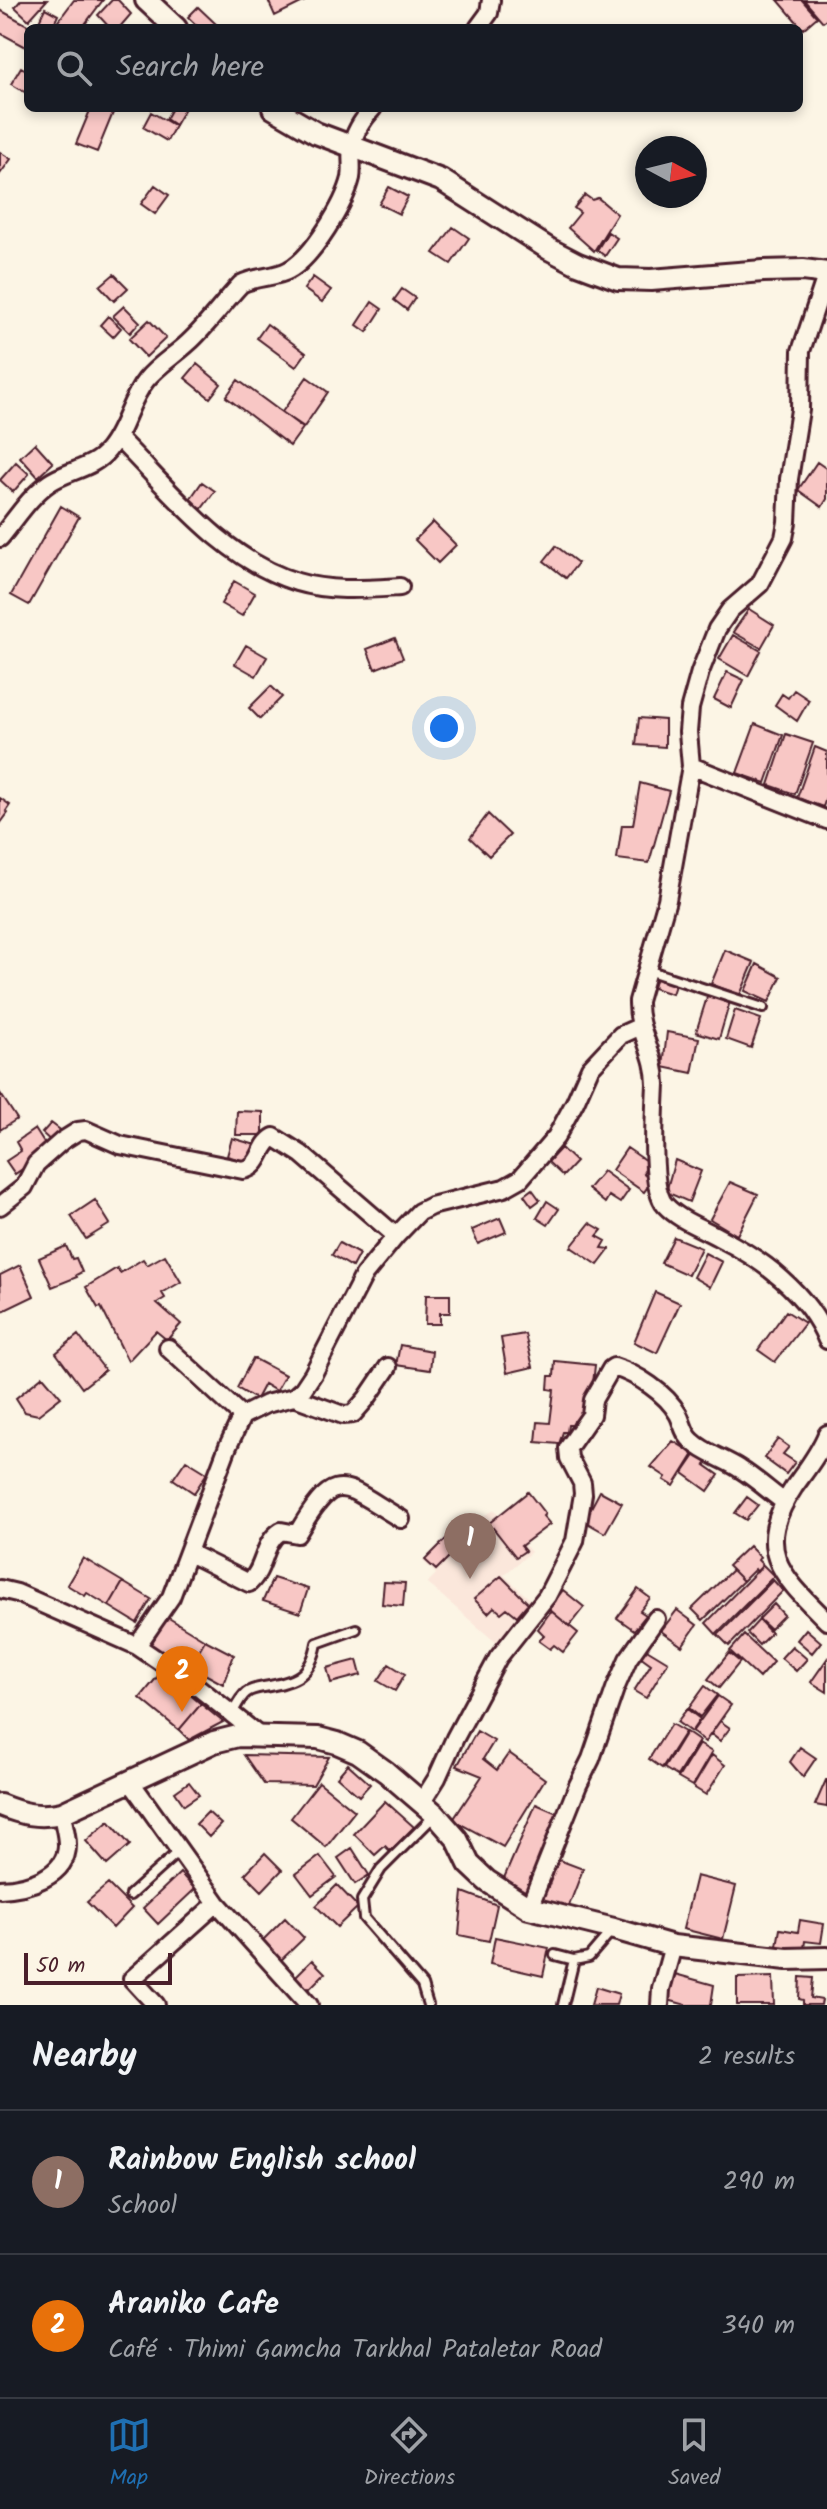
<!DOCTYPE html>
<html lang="en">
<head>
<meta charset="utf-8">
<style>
	body { margin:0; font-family:Kalam,sans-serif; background:#242831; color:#f1f3f6 }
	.compass { position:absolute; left:635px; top:136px; width:72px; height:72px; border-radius:50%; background:#171b24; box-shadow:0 4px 12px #0003; rotate:97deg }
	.scale { position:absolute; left:24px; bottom:20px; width:148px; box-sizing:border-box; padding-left:8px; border:4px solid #4a1f2b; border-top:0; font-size:22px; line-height:28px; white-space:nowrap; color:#4a1f2b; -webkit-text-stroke:6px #fcf5e5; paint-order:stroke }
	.you { position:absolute; left:444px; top:728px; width:28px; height:28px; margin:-20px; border:6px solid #fff; border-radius:50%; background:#1a73e8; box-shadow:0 0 0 12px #1a73e833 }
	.badge { display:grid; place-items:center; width:52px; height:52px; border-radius:50%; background:#1f6fb2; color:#fff; font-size:26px; font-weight:700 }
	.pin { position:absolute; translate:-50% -66px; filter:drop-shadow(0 2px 4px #0008) }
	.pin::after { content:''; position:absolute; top:42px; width:28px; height:24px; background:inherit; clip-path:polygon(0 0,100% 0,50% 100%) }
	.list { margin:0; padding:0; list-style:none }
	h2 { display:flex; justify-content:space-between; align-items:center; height:104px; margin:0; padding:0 32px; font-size:34px }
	h2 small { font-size:26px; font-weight:400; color:#9ea1a6 }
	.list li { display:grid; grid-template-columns:52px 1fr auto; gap:24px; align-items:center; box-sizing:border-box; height:144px; padding:0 32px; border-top:2px solid #363941 }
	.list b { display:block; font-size:30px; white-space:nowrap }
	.list p { margin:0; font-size:26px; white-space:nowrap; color:#9ea1a6 }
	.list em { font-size:26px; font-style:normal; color:#9ea1a6 }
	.icon { flex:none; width:44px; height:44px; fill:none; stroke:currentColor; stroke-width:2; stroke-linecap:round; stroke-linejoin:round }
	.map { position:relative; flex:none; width:827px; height:2005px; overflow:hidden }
	.search { position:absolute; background:#171b24; box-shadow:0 4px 12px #0003; left:24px; right:24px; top:24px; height:88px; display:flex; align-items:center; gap:20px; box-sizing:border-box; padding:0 28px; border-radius:12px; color:#9ea1a6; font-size:30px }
	.sheet { height:392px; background:#171b24 }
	nav { display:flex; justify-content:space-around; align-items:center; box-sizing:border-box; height:112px; border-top:2px solid #363941; background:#171b24; font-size:22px; color:#9ea1a6 }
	nav a { display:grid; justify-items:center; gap:4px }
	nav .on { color:#1f6fb2 }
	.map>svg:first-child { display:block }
	.built { fill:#fbe7db }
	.building { fill:#f8c7c5; stroke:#4a1f2b; stroke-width:2 }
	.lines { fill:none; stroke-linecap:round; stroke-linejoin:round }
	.service-casing { stroke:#4a1f2b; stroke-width:14 }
	.minor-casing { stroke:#4a1f2b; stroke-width:22 }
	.tertiary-casing { stroke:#4a1f2b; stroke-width:26 }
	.service { stroke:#fcf5e5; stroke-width:8 }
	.minor { stroke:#fcf5e5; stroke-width:16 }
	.tertiary { stroke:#fcf5e5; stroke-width:20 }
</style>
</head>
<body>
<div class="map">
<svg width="827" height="2005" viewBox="0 0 827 2005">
	<rect width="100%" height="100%" fill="#fcf5e5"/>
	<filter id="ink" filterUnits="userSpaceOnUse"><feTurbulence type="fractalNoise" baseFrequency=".0125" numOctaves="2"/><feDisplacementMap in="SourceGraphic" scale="16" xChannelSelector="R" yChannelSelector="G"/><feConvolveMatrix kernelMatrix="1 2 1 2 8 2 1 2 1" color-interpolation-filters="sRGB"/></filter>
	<g filter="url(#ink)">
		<path class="built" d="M495 1510 531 1552 504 1575 536 1605 500 1646 427 1583 436 1574 423 1561 457 1528Z"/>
		<path class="building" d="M21 0H47L29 20 15 7Z
			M74 0H103L82 28H53Z
			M112 0H118L131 14 119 28H110L98 15Z
			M268 0H307L275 16Z
			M778 0H802L817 17 803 29Z
			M804 0H827V19L823 22Z
			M198 7 216 24 212 28H199L188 17Z
			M45 8 58 15 52 28 39 21Z
			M0 10 33 28H28V48L0 33Z
			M21 67 28 71V94L11 84Z
			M91 108H115L97 152 76 144Z
			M168 108H185L175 125 166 119 171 110Z
			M151 112 175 126 167 141 143 127Z
			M0 152 11 159 0 174Z
			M155 185 169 195 155 214 141 204Z
			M389 187 408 197 399 214 379 204Z
			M585 195 592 200 598 198 617 214 594 251 568 228 580 213 574 208Z
			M453 227 469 238 451 264 434 253Z
			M608 232 617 238 605 256 597 250Z
			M114 274 128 288 114 301 100 286Z
			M313 277 331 290 322 302 304 289Z
			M402 289 415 298 407 310 394 300Z
			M372 302 382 309 367 332 357 325Z
			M124 306 140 322 130 333 113 316Z
			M108 316 121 328 113 337 100 325Z
			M149 320 166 338 146 357 129 339Z
			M267 324 306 353 296 367 257 338Z
			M197 364 221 384 210 398 185 378Z
			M307 377 328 392 304 427 282 412Z
			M238 380 303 428 290 446 226 397Z
			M35 443 53 463 38 477 20 457Z
			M16 462 29 474 13 492 0 480Z
			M817 462 827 469V499L822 507 798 490Z
			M202 482 215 491 200 511 188 502Z
			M61 506 79 517 29 605 11 595Z
			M433 522 456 545 438 563 415 540Z
			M556 546 578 563 566 578 544 561Z
			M234 581 255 593 242 616 221 604Z
			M749 609 774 625 761 648 733 632Z
			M733 635 761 651 748 676 719 659Z
			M395 638 403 658 375 669 367 649Z
			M246 645 267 657 256 676 235 664Z
			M727 672 744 680 731 708 714 699Z
			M271 686 282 697 260 719 249 708Z
			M794 690 809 700 797 721 775 705 782 694 788 698Z
			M639 718 665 720V747L636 745Z
			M755 724 783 735 766 783 737 773Z
			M786 734 813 743 795 794 769 785Z
			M815 747 827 752V795L823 807 797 798Z
			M640 783 669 791 649 863 617 859 622 825H633Z
			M0 798 10 805 6 811 8 813 0 824Z
			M488 814 510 835 489 856 470 838Z
			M725 950 754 962 740 995 711 984Z
			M757 964 781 977 769 1002 745 991Z
			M656 976 676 982 672 994 653 988Z
			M709 991 731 998 719 1039 696 1032Z
			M735 1010 761 1019 751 1048 726 1039Z
			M667 1032 699 1038 692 1073 663 1067Z
			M0 1093 17 1119 0 1130Z
			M237 1111 263 1112V1135H236Z
			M51 1123 63 1132 54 1144 42 1133Z
			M35 1129 49 1151 15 1174 6 1161 21 1151 16 1142Z
			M232 1138 259 1146 253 1164 227 1156Z
			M561 1148 576 1162 563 1176 548 1162Z
			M627 1148 649 1163 643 1173 653 1179 644 1192 612 1170Z
			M675 1160 701 1171 689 1202 666 1192Z
			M603 1171 629 1190 620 1203 609 1196 605 1203 588 1189Z
			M730 1182 758 1194 737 1235 710 1219Z
			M532 1189 540 1200 532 1206 524 1195Z
			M95 1200 110 1224 86 1239 71 1216Z
			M547 1201 559 1209 548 1225 537 1218Z
			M500 1218 506 1232 478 1244 472 1230Z
			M590 1223 602 1230 597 1236 606 1241 602 1248 610 1249 598 1265 571 1247Z
			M674 1237 701 1248 688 1275 661 1263Z
			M339 1243 359 1254 352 1267 332 1255Z
			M66 1246 72 1259 76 1258 82 1272 76 1275 77 1277 52 1287 39 1258Z
			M705 1253 722 1262 710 1287 693 1277Z
			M165 1255 181 1282 162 1293 165 1298 157 1303 181 1324 167 1340 156 1331 128 1361 101 1307 98 1308 86 1287 117 1268 120 1273 143 1259 147 1265Z
			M20 1265 34 1296 1 1312 0 1275Z
			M655 1292 680 1303 657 1353 634 1342Z
			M426 1295H450V1313H440V1324H425Z
			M786 1311 805 1323 775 1362 758 1350Z
			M525 1334 533 1367 507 1373 501 1338Z
			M78 1335 105 1370 82 1388 56 1353Z
			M400 1345 432 1351 430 1370 396 1365Z
			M253 1358 285 1375 276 1391 264 1384 256 1399 237 1388Z
			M555 1361 595 1365 591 1402 585 1422 574 1421 573 1425H568L567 1432H563L559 1444 536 1442 538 1422 550 1423 554 1390 548 1389 549 1376H554Z
			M43 1376 61 1397 38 1415 25 1412 16 1398Z
			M778 1439 789 1447 783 1454 795 1462 786 1474 764 1458Z
			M673 1441 694 1454 674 1486 664 1480 666 1477 651 1467Z
			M696 1454 708 1462 705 1465 719 1475 708 1491 683 1473Z
			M186 1460 207 1473 194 1493 173 1479Z
			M600 1491 622 1503 605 1533 584 1521Z
			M528 1492 545 1514 543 1516 550 1524 521 1546 525 1551 516 1557 493 1528 482 1537 478 1532Z
			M747 1497 758 1505 746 1520 735 1513Z
			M457 1528 468 1538 436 1570 425 1560Z
			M749 1546 760 1557 758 1560 763 1565 757 1572 755 1569 743 1581 728 1566Z
			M83 1558 123 1582 109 1606 87 1593 85 1596 67 1585Z
			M763 1565 774 1576 716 1634 706 1623Z
			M732 1570 743 1581 703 1620 692 1609Z
			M501 1576 528 1603 517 1616 507 1608 501 1613 494 1607 488 1613 474 1599Z
			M273 1578 308 1589 300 1613 263 1601Z
			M773 1580 783 1591 729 1646 718 1635Z
			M123 1582 151 1599 137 1623 109 1606Z
			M384 1582 405 1583 403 1606 382 1604Z
			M638 1589 650 1598 640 1611 646 1615 634 1630 617 1618Z
			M563 1590 584 1607 569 1626 549 1609Z
			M774 1604 784 1615 770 1629 759 1619Z
			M677 1610 697 1625 682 1646 661 1631Z
			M551 1611 578 1633 563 1652 554 1645 550 1649 539 1641 544 1635 538 1629Z
			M167 1617 205 1640 188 1669 150 1646Z
			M759 1620 771 1633 759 1645 747 1633Z
			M806 1629 821 1642 812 1653 797 1640Z
			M744 1635 773 1662 759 1678 730 1651Z
			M205 1640 234 1655 223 1684 190 1666Z
			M792 1646 807 1659 796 1671 781 1658Z
			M645 1648 668 1662 646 1698 634 1691 651 1664 640 1656Z
			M729 1653 740 1662 719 1688 708 1679Z
			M827 1659V1692L811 1682Z
			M357 1660 361 1675 331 1683 327 1668Z
			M389 1664 405 1674 395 1691 378 1681Z
			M162 1671 201 1704 179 1730 140 1698Z
			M705 1686 717 1695 700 1717 689 1708Z
			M718 1696 731 1705 705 1742 692 1732Z
			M201 1704 223 1722 189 1740 179 1730Z
			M687 1709 700 1719 691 1732 677 1722Z
			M720 1721 730 1728 720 1741 711 1734Z
			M671 1724 685 1732 662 1768 649 1759Z
			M477 1731 494 1741 483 1759 497 1770 509 1753 545 1779 503 1847 453 1820 482 1776 457 1766Z
			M686 1732 699 1741 677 1776 664 1768Z
			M699 1744 712 1752 692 1786 678 1778Z
			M800 1747 816 1758 803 1777 790 1762Z
			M244 1755 329 1757 313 1785 264 1784Z
			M712 1755 725 1765 706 1795 693 1787Z
			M348 1764 370 1784 359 1796 337 1777Z
			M826 1780H827V1807L815 1805Z
			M189 1782 199 1795 184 1805 175 1792Z
			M319 1782 355 1811 326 1847 291 1818Z
			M385 1801 414 1827 390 1851 385 1846 375 1855 354 1834Z
			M536 1804 564 1816 530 1897 501 1885Z
			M208 1812 221 1824 209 1837 196 1824Z
			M109 1821 130 1845 107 1865 86 1841Z
			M352 1848 369 1875 355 1884 338 1858Z
			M265 1853 282 1870 262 1891 245 1874Z
			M320 1856 336 1877 312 1895 296 1874Z
			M551 1857 583 1869 567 1911 535 1900Z
			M180 1873 195 1889 158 1924 143 1908Z
			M696 1876 736 1886 723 1939 683 1929Z
			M108 1884 132 1908 113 1928 87 1902Z
			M337 1885 358 1907 337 1927 316 1906Z
			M463 1892 497 1905 489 1941 459 1935Z
			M285 1918 304 1938 276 1965 257 1946Z
			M800 1920 824 1924 821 1943 805 1941 803 1955 776 1951 780 1929 798 1932Z
			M495 1937 549 1948 543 1976 490 1964Z
			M312 1960 325 1973 304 1994 291 1981Z
			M675 1974 714 1985 711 2005H686L668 2000Z
			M773 1977 774 2005H737V1978Z
			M800 1977 813 1978 811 1998 822 2000 821 2005H803V2000L799 1999Z
			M596 1987 619 1994 616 2005H591Z"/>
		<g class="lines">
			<g class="service-casing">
				<path id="service" d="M647 970 763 1008
					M232 1714C236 1707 240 1698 246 1693 251 1689 258 1688 264 1687 295 1682 311 1676 317 1643L356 1629
					M130 1895 180 1850
					M555 1955 574 1960
					M428 2005 422 1985 364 1918 362 1900 381 1869 435 1815
					M563 2005 574 1960 589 1957 613 1929"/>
			</g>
			<g class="minor-casing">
				<path id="minor" d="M478 28 489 13 491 0
					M827 273 801 351 800 410 789 479 787 522 784 538 760 584 730 610 717 629 700 672 690 708 688 732 691 766 667 900 638 1001C637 1033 656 1052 656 1084 655 1110 649 1188 665 1205 679 1220 700 1227 718 1237 762 1259 808 1293 827 1340
					M117 437C170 490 223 560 297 582 330 592 366 589 400 587
					M0 538C15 520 30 496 49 483 68 470 93 469 108 450 125 430 129 401 146 380 158 365 174 356 188 343 207 326 223 303 241 284 256 276 275 278 289 270 313 257 345 203 351 178 353 167 350 157 352 146 354 133 364 118 373 108
					M691 766 827 820
					M0 1206 24 1187 36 1164 62 1141 78 1131 86 1130 120 1145 243 1170C262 1167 259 1145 274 1137L301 1154 396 1236 364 1275 313 1374 303 1389 294 1397
					M396 1236 419 1212 431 1206 504 1188 520 1179 556 1137 575 1102 590 1068 621 1035 641 1026
					M168 1348 242 1416
					M827 1434C819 1454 806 1470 794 1487 752 1550 782 1576 827 1621
					M189 1553 249 1583C266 1568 262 1543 281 1531L297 1534C337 1466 341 1484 401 1519
					M0 1589 17 1593 137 1646 199 1688 262 1738
					M137 1646 171 1597 228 1446 242 1416 266 1404 294 1397 343 1415 353 1414 367 1398 388 1367
					M130 1781 217 1903 309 2005
					M422 1802 437 1778 455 1738 498 1658 547 1596 575 1541 583 1494 582 1483 569 1458 568 1448 591 1415 593 1400 611 1369 614 1367C637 1374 666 1393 678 1414 683 1423 683 1433 692 1441 704 1453 725 1459 740 1469 755 1478 769 1491 784 1502
					M0 1889C26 1888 68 1877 67 1844 67 1834 63 1823 62 1813
					M529 1908 578 1785 591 1759 615 1689 628 1659 656 1619
					M156 2005 132 1979 217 1903
					M660 2005 661 1989 673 1946"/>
			</g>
			<g class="tertiary-casing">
				<path id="tertiary" d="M146 0 176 28
					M273 108 316 133 441 180 549 249 578 264 618 279 651 280 763 271 803 270 827 273
					M0 1805C22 1814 38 1818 62 1813L214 1742 238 1736 318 1738 337 1743 358 1752 386 1772 435 1814 457 1839 469 1864 487 1881 529 1908 614 1929 673 1946 787 1959 827 1958"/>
			</g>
			<use href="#service" class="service"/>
			<use href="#minor" class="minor"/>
			<use href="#tertiary" class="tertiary"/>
		</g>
	</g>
</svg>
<svg class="compass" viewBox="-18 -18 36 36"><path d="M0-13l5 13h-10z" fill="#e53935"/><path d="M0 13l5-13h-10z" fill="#9ea1a6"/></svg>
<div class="scale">50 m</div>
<div class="you"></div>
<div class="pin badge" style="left:470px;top:1579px;background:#8d6e63">1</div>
<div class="pin badge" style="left:182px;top:1712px;background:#e8710a">2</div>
<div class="search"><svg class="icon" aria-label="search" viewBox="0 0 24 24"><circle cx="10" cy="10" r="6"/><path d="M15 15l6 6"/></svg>Search here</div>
</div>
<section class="sheet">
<h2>Nearby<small>2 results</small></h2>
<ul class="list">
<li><span class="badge" style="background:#8d6e63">1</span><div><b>Rainbow English school</b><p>School</p></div><em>290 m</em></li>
<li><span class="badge" style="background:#e8710a">2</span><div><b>Araniko Cafe</b><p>Café · Thimi Gamcha Tarkhal Pataletar Road</p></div><em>340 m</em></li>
</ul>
</section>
<nav>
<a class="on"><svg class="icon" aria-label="map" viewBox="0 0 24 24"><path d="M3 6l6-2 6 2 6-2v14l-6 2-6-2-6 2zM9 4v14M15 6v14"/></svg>Map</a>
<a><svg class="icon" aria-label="directions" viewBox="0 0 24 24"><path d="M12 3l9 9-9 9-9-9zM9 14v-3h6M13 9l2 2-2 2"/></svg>Directions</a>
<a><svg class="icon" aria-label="saved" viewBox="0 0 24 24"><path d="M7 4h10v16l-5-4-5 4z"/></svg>Saved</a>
</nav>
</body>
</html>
